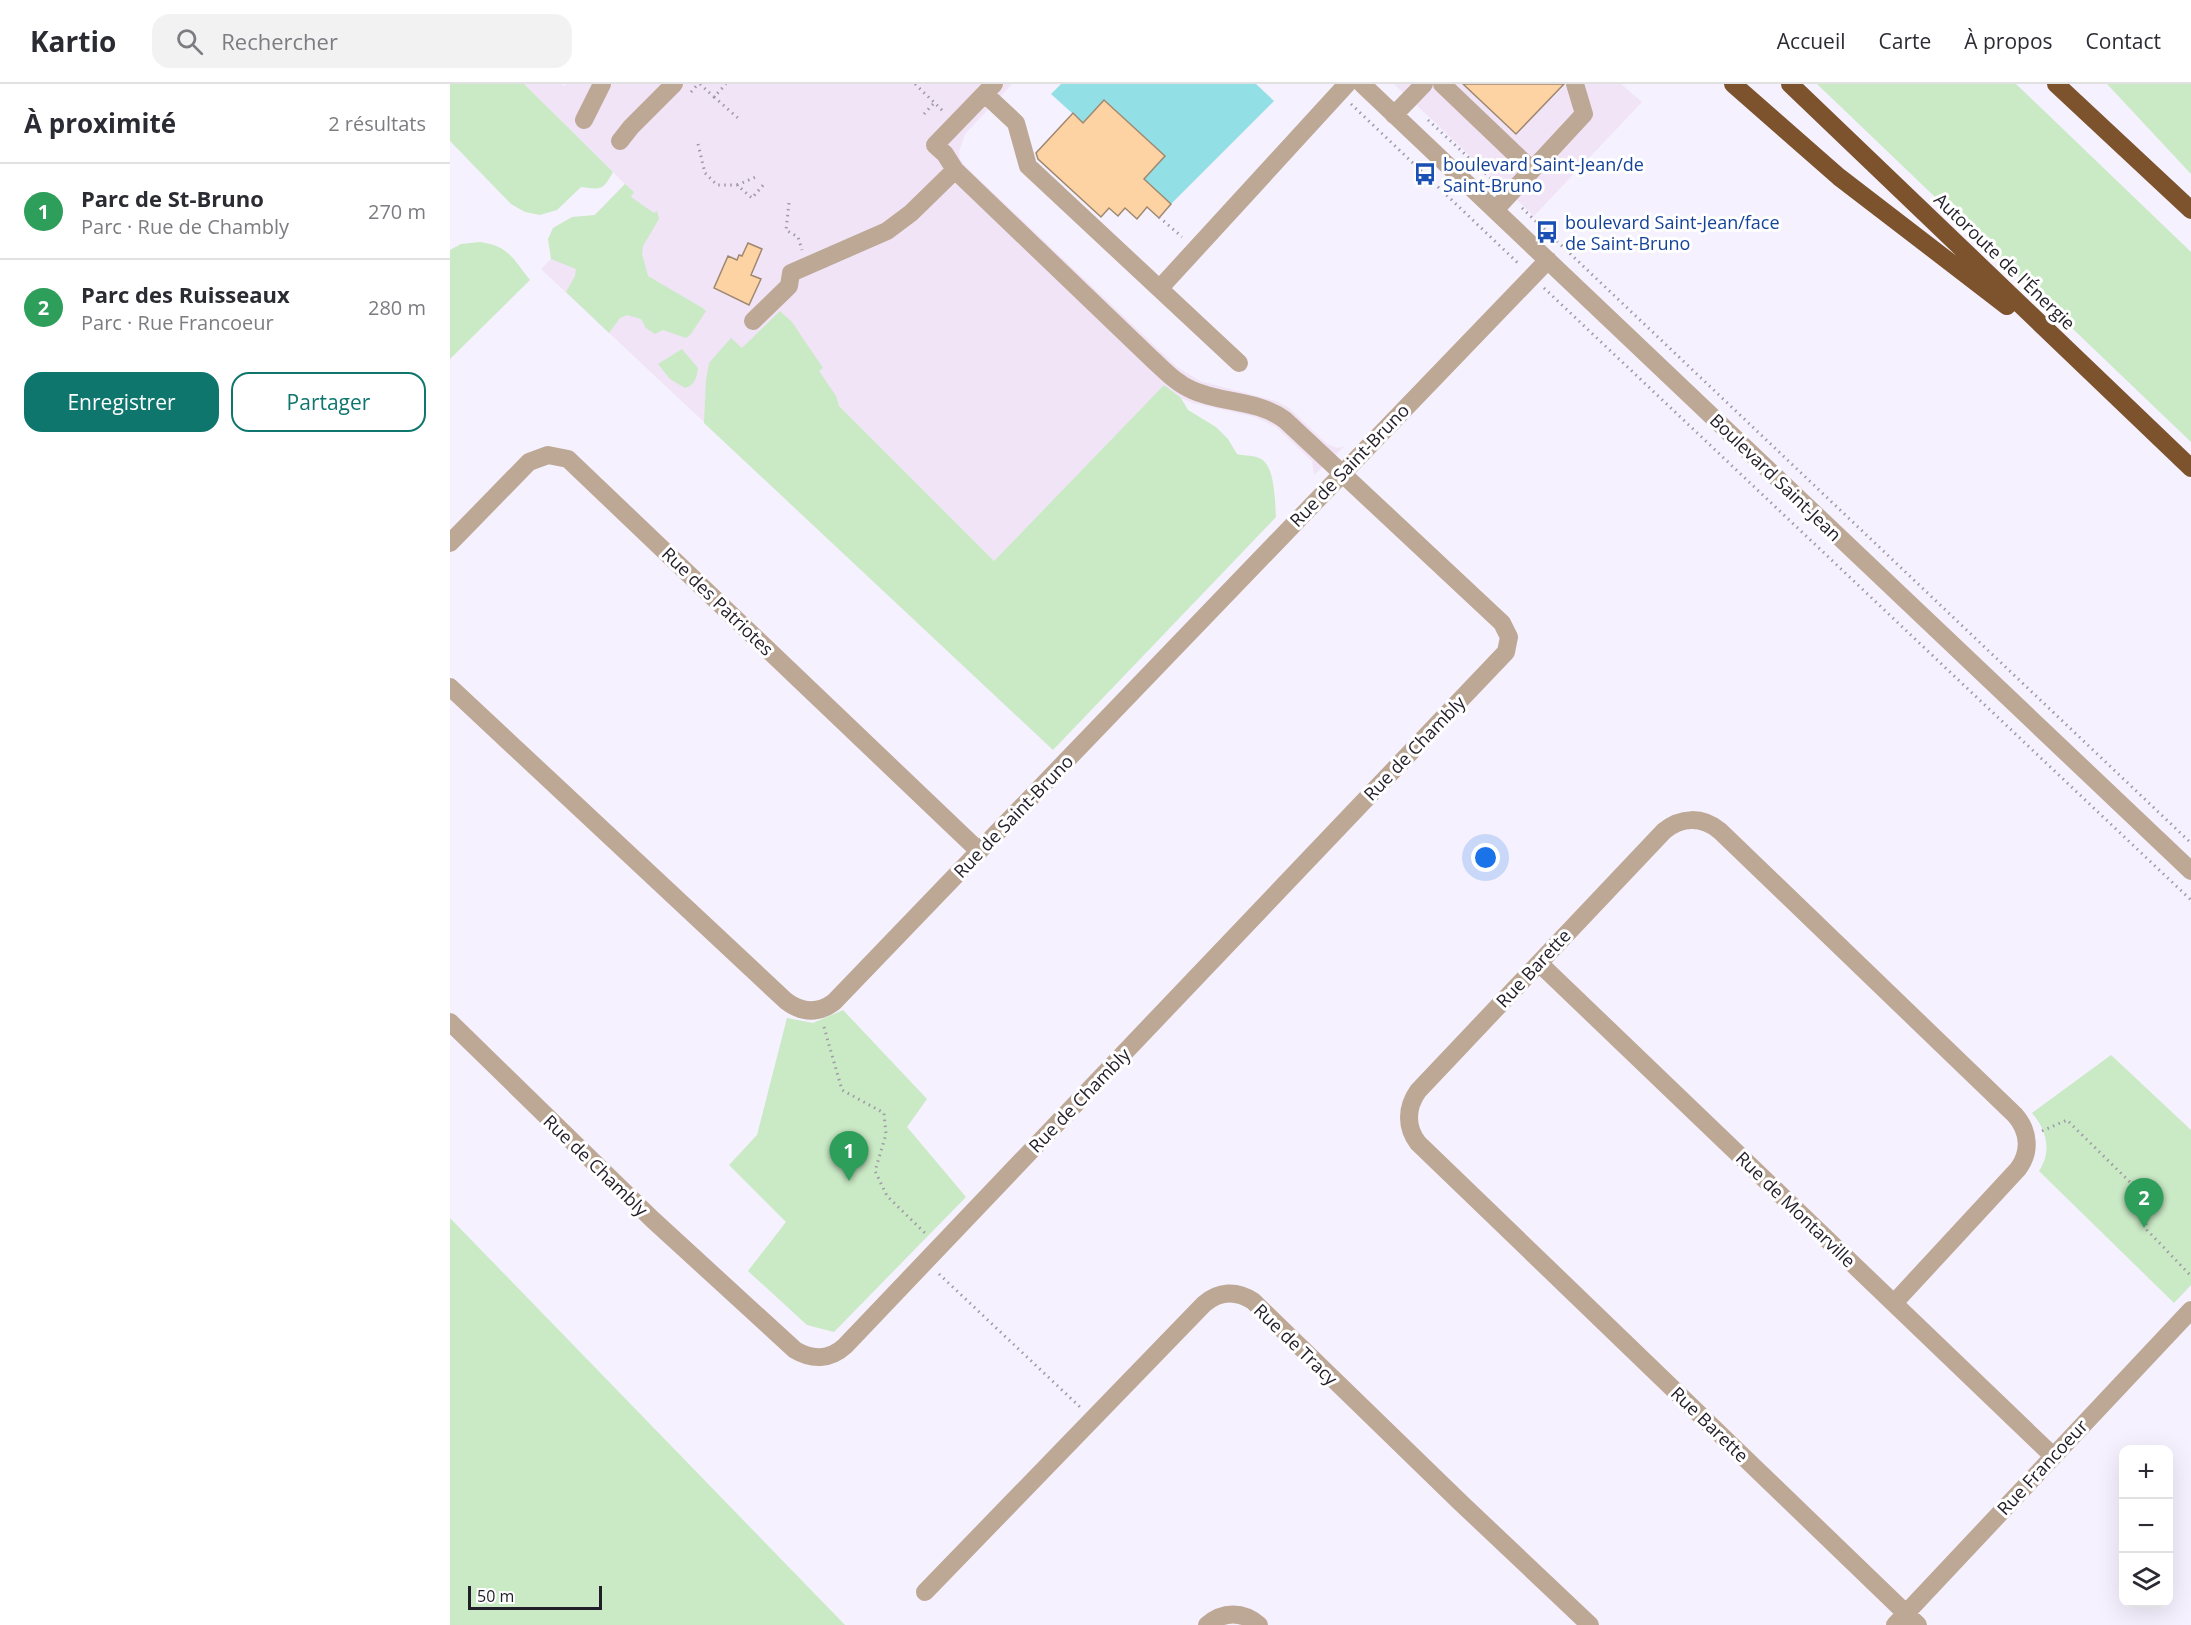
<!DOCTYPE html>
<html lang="fr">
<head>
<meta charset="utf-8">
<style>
	body { margin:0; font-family:"Open Sans",sans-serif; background:#f2f2f3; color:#2b2b33 }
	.controls { position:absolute; right:18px; bottom:18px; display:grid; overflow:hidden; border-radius:12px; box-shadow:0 6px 24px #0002 }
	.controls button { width:54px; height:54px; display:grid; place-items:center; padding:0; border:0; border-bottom:2px solid #e1e1e2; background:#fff; color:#2b2b33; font:30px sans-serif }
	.scale { position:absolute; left:18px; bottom:15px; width:134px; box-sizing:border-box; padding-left:6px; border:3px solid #221e29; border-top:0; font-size:16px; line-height:21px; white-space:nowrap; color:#221e29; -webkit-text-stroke:4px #fff; paint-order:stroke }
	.you { position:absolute; left:1036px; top:774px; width:21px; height:21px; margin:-15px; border:4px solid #fff; border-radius:50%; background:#1a73e8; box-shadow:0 0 0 9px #1a73e833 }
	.badge { display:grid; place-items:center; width:39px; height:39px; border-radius:50%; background:#0f766e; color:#fff; font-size:20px; font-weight:700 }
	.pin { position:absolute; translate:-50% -50px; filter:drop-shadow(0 2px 3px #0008) }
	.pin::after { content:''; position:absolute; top:32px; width:21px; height:18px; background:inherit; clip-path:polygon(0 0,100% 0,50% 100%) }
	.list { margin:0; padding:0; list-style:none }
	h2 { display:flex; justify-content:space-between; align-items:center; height:78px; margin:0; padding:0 24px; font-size:26px }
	h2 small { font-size:20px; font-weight:400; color:#7c7c81 }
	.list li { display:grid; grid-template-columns:39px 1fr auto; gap:18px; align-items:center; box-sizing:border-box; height:96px; padding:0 24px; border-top:2px solid #e1e1e2 }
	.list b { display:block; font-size:22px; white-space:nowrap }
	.list p { margin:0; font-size:20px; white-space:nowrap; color:#7c7c81 }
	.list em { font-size:20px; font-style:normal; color:#7c7c81 }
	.actions { display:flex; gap:12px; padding:18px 24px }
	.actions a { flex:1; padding:14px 0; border:2px solid #0f766e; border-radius:18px; text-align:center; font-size:21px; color:#0f766e }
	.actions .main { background:#0f766e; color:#fff }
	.icon { flex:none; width:33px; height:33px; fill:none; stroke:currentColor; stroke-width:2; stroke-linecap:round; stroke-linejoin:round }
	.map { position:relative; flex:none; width:1741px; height:1541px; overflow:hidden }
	header { display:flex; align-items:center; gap:36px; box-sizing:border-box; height:84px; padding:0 30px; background:#fff; border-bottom:2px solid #e1e1e2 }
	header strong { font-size:28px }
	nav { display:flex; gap:33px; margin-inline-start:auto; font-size:21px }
	.search { width:420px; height:54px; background:#f2f2f3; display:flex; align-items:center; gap:15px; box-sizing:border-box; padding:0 21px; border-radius:18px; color:#7c7c81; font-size:22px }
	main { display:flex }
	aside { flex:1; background:#fff }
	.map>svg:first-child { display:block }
	.commercial { fill:#f1e4f7 }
	.green { fill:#cae9c5 }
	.water { fill:#92e0e6 }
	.building { fill:#fdd3a4; stroke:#9f8870; stroke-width:1.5 }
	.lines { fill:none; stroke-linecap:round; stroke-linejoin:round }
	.path { stroke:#9e9aa7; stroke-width:3; stroke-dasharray:1.5 4.5; stroke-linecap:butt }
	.minor { stroke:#bda896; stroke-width:18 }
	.highway { stroke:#7c532c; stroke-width:18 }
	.labels { text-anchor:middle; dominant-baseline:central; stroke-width:6; stroke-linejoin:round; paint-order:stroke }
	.transit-label { font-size:18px; fill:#164399; stroke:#fff; text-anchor:start }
	.street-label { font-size:18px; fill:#221e29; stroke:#fff }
</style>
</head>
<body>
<header>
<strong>Kartio</strong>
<div class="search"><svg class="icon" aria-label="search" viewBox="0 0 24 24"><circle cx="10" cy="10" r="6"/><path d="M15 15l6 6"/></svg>Rechercher</div>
<nav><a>Accueil</a><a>Carte</a><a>À propos</a><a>Contact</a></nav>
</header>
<main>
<aside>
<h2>À proximité<small>2 résultats</small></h2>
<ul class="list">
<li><span class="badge" style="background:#2e9e5b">1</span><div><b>Parc de St-Bruno</b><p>Parc · Rue de Chambly</p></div><em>270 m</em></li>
<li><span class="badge" style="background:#2e9e5b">2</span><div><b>Parc des Ruisseaux</b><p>Parc · Rue Francoeur</p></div><em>280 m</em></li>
</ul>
<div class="actions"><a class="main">Enregistrer</a><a>Partager</a></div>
</aside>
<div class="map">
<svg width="1741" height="1541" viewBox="0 0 1741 1541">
	<rect width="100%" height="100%" fill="#f5f1fe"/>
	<path class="commercial" d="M74 0H112L114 2 116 0H562L515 50 509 68 510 75 515 82 727 283 750 297 826 317 838 323 877 360 888 364 895 362 864 391 862 377 826 343 805 333 743 319 731 314 714 301 544 477 349 282 272 355 91 185 175 100Z
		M944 0H1171L1192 18 1084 132Z"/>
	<path class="green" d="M0 0H74L163 88C153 106 152 106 131 103L107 126 90 131 75 128 61 120 0 57Z
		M1367 0H1566L1741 168V358Z
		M1657 0H1741V90Z
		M175 100 184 108 181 113 204 129 207 127 209 135 193 162 192 170 198 192 251 223 256 227 241 250 236 254 213 246 205 250 196 244 191 235 177 231 170 234 159 249 116 208 125 192 126 185 101 175 98 155 103 144 122 133 145 131Z
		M30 158C59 162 63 175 80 196L0 275V166L11 160Z
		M330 227 342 238 373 284 369 287 386 312 389 322 544 477 714 301 731 314 738 326 766 343 778 355 787 370C794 372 805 371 811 375 825 382 825 419 826 433L603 666 254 339 256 296 259 279 281 254 292 264Z
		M232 265 248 284C247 293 245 301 235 304L220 295 208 280Z
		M393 926 477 1015 457 1043 516 1113 384 1248 357 1241 298 1187 336 1138 279 1081 307 1051 337 934 363 939Z
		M1661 971 1741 1046V1201L1724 1219 1589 1087C1602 1068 1597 1046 1582 1029Z
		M0 1134 395 1541H0Z"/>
	<path class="water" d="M611 0H806L824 17 721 120 694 95 715 72 655 16 633 39 601 10Z"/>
	<path class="building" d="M1013 0H1114L1066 50Z
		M654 16 715 72 694 95 721 120 709 134 697 123 687 135 675 124 668 132 659 124 651 133 588 75 586 69 623 29 633 39Z
		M298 159 312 165 301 191 311 195 299 221 264 204 278 172 287 176 289 171 292 172Z"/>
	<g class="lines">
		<path class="path" d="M250 0 264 13 276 0
			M465 0 494 28
			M241 8 248 0
			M264 13 288 34
			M901 20 1070 181
			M474 30 484 19
			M978 36 1046 99
			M248 60 255 89 267 101H287L302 114 315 99
			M287 101 308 92
			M339 119 336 146 348 153 352 166
			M1072 124 1741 759
			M709 133 732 153
			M1094 204 1741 816
			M374 943 392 1006 434 1029 436 1050 425 1087 437 1112 477 1151
			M1592 1047 1617 1036 1690 1108 1697 1146 1741 1192
			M489 1190 630 1323"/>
		<path class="minor" d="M912 0 1741 787
			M992 0 1082 86
			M535 10 566 39 578 82 789 279
			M944 31 974 0
			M134 36 152 0
			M170 57 181 43 224 0
			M1045 126 1134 30 1125 0
			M710 204 897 0
			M303 237 339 202 341 189 437 147 461 129 505 86
			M0 459 79 378 98 371 118 375 529 767
			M0 603 336 917C352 929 368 930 384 918L1098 176
			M1089 879 1603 1372
			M0 938 202 1135 345 1266C362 1276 380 1276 395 1262L1056 568 1059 553 1052 539 835 336C807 315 772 320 742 306 726 299 714 286 702 275L505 86 495 70 485 61 544 0
			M1445 1218 1568 1085C1581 1068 1579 1047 1565 1031L1270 747C1252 732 1231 733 1214 747L968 1007C956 1024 956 1043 968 1059L1468 1541
			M475 1508 754 1220C769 1207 786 1206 803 1217L1011 1419 1140 1541
			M757 1541C773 1527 793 1527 809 1541
			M1445 1541 1741 1226"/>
		<path class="highway" d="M1283 0 1389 93 1557 222
			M1340 0 1741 384
			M1606 0 1741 126"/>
	</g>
	<defs>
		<g id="bus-bare" transform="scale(1.8)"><path d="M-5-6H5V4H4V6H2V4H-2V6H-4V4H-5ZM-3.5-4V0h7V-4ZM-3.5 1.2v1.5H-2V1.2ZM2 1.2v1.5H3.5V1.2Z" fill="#1a4fb4" stroke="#fff" stroke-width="2.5" paint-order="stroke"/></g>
	</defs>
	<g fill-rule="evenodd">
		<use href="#bus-bare" x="975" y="90"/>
		<use href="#bus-bare" x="1097" y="148"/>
	</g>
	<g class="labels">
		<g class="transit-label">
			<text x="993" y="80">boulevard Saint-Jean/de<tspan x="993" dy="21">Saint-Bruno</tspan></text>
			<text x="1115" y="138">boulevard Saint-Jean/face<tspan x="1115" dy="21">de Saint-Bruno</tspan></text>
		</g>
		<g class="street-label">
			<text transform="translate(1555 177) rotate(44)">Autoroute de l'Énergie</text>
			<text transform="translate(899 381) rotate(-46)">Rue de Saint-Bruno</text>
			<text transform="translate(1326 393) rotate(44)">Boulevard Saint-Jean</text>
			<text transform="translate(268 517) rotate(44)">Rue des Patriotes</text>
			<text transform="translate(964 664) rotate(-46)">Rue de Chambly</text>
			<text transform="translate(563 732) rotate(-46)">Rue de Saint-Bruno</text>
			<text transform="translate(1083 884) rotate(-47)">Rue Barette</text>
			<text transform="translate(629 1016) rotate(-46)">Rue de Chambly</text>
			<text transform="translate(146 1081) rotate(44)">Rue de Chambly</text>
			<text transform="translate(1346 1125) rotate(44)">Rue de Montarville</text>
			<text transform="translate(846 1260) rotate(44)">Rue de Tracy</text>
			<text transform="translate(1260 1340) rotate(44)">Rue Barette</text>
			<text transform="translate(1592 1383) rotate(-47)">Rue Francoeur</text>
		</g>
	</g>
</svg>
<div class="controls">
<button>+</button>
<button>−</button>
<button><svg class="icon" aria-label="layers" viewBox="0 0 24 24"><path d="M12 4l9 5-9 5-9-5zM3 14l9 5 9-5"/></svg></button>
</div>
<div class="scale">50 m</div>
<div class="you"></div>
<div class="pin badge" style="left:399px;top:1097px;background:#2e9e5b">1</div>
<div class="pin badge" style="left:1694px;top:1144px;background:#2e9e5b">2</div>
</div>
</main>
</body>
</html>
